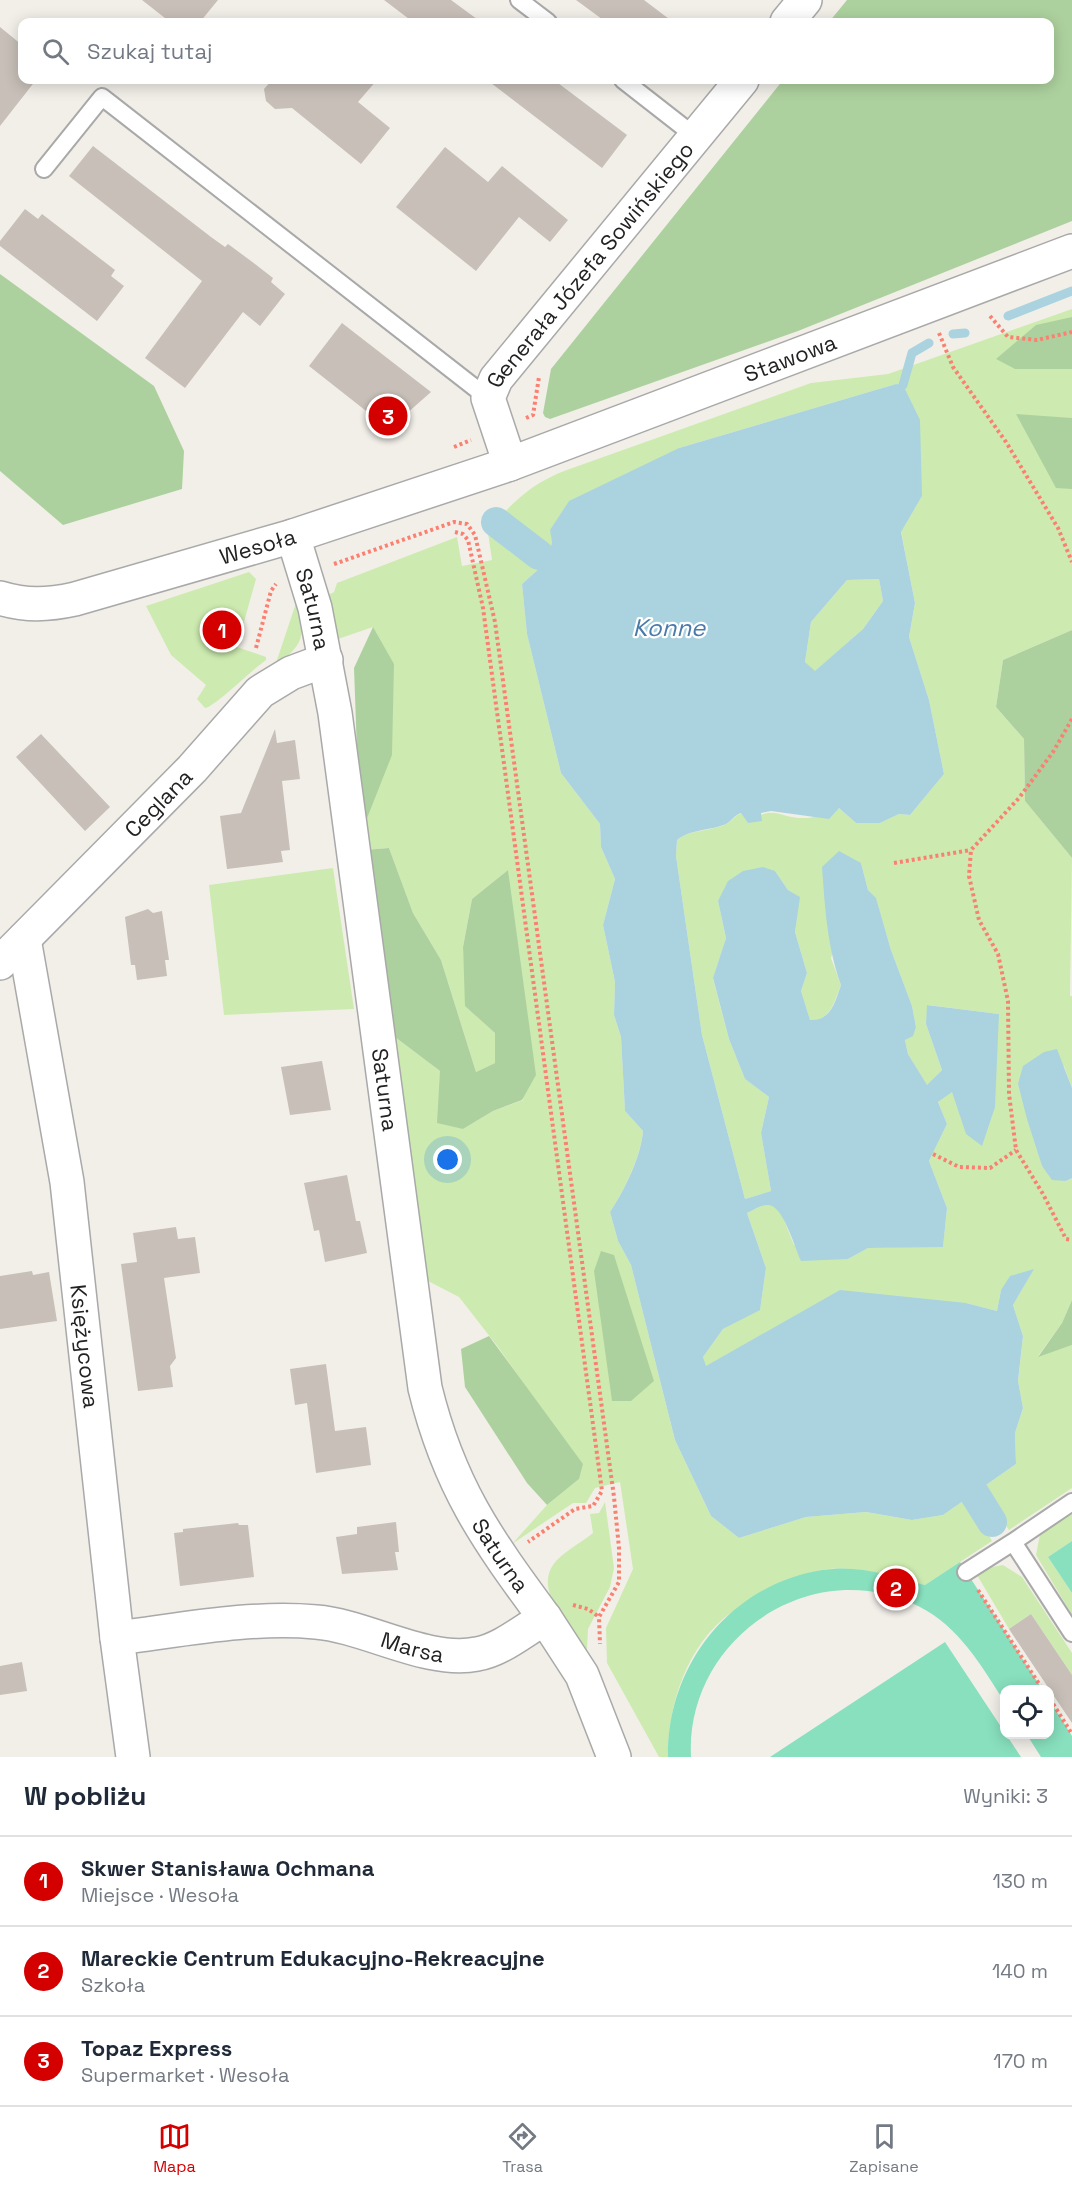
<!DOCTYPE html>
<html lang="pl">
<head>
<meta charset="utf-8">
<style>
	body { margin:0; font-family:"Space Grotesk",sans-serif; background:#f2f2f3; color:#1f2937 }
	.controls { position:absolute; right:18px; bottom:18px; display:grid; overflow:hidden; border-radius:12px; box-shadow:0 3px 15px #0003 }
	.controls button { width:54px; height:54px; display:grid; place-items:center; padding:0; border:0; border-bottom:2px solid #e0e1e3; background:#fff; color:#1f2937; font:30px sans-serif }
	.you { position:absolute; left:448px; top:1160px; width:21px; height:21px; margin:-15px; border:4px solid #fff; border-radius:50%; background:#1a73e8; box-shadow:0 0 0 9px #1a73e833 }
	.badge { display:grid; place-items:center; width:39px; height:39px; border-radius:50%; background:#d40000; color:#fff; font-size:20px; font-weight:700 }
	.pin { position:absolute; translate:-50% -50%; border:3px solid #fff; box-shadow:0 2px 6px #0006 }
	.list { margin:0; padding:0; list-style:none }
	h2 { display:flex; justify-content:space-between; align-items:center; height:78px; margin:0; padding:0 24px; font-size:26px }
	h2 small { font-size:20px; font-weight:400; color:#747a83 }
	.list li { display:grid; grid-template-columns:39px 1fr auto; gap:18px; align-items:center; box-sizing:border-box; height:90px; padding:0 24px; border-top:2px solid #e0e1e3 }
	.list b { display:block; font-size:22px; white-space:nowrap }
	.list p { margin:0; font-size:20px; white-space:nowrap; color:#747a83 }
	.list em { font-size:20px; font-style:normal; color:#747a83 }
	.icon { flex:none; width:33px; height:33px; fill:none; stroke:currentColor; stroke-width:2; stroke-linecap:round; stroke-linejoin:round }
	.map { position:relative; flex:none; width:1072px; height:1757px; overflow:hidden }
	.search { position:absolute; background:#fff; box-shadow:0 3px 15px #0003; left:18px; right:18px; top:18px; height:66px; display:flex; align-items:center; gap:15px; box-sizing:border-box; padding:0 21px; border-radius:12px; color:#747a83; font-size:22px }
	.sheet { height:348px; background:#fff }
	nav { display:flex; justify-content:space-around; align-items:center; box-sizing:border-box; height:84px; border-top:2px solid #e0e1e3; background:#fff; font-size:16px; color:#747a83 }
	nav a { display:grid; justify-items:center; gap:3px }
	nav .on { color:#d40000 }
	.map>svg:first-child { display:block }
	.grass { fill:#cdebb0; fill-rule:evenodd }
	.forest { fill:#add19e }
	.pitch { fill:#88e0be }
	.water { fill:#aad3df; fill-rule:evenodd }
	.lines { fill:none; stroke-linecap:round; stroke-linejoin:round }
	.stream { stroke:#aad3df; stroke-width:9 }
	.canal { stroke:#aad3df; stroke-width:30 }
	.building { fill:#c7bfb8 }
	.service-casing { stroke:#a9a9a9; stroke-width:20 }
	.minor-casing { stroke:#a9a9a9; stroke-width:36 }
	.path { stroke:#fa8072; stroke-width:4; stroke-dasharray:3 3; stroke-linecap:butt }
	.service { stroke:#fff; stroke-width:16 }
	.minor { stroke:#fff; stroke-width:33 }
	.labels { text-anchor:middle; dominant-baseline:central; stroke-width:4.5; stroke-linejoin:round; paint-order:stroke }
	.street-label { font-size:22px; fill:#222; stroke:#fff }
	.water-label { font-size:24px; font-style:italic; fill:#4a7aab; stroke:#fff }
</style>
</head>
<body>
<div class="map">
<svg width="1072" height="1757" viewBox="0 0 1072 1757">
	<rect width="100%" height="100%" fill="#f2efe9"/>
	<path class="grass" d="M1072 309V630L1003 660 996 707 1024 739 1025 801 1072 858 1070 996H1072V1088L1064 1066 1018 1084 1042 1166 1066 1181 1072 1178V1300L1062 1323 1038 1356 1072 1345V1488L1009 1530 1002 1520 986 1530 992 1541 925 1585C892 1577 858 1564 822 1570 799 1574 779 1584 759 1596 750 1601 740 1606 732 1612 687 1644 668 1704 668 1757H659L607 1663 606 1628 633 1569 620 1482 595 1488 586 1503H573L512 1544 547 1505 579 1479 551 1423 498 1347 459 1297 428 1281 391 1034 440 1071 463 1129 493 1111 523 1100 508 870 472 899 463 947 466 1006 495 1033V1063L476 1072 441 960 413 913 389 848 365 850 360 836 373 627 338 639 325 597 334 592 337 583 457 537 462 566 492 560 488 533C509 504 531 484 564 471L811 383 888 374ZM896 384 903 385 922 496 901 531 915 603 909 637 929 700 944 774 910 815 899 814 880 823H856L839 808C829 811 816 818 806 818 779 819 775 803 748 822L742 813C734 815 733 821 726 824 709 832 691 829 677 840L676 856 702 1035 745 1199 771 1191 761 1133 769 1097 745 1079 729 1039 713 979 726 938 718 901 775 871 788 890 799 897 795 932 807 973 801 991 810 1021C831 1020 834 1002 841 985L831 958 861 863 868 890 876 899 891 950 912 1006 916 1027 905 1040 908 1054 927 1086 942 1070 926 1024 928 1005 999 1014 952 1091 938 1102 947 1124 929 1161 947 1208 943 1246 868 1248 848 1259 794 1245 780 1210 772 1205H763L747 1213 766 1268 760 1309 723 1329 703 1357 705 1367 966 1303 997 1311 1001 1290 1033 1270 1013 1305 1023 1336 1018 1382 1023 1408 1015 1433 1016 1464 943 1515 912 1520 866 1512 806 1517 739 1538 711 1516 675 1440 631 1265 618 1241 610 1212C624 1191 641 1156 643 1131L625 1111 621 1037 614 1015 615 982 603 925 615 879 601 847 600 824 561 773 527 634 522 584 542 566 536 560 541 550 549 555 552 542 679 448Z
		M249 572 256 579 237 647 266 657V660C254 668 213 708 205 708L197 699 206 685 171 655 146 606Z
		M879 579 883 601 863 629 815 672 805 662 811 622 847 580Z
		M296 603C306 638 304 644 275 666Z
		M333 868 354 1009 224 1015 209 885Z
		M605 1502 614 1568 610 1587 588 1629 587 1650C572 1629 534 1593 553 1565 561 1553 581 1543 593 1533L590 1514 599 1513Z
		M1072 1512V1541L1048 1557 1072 1593V1615L1036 1555 1040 1534Z
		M1003 1565 1022 1577 1072 1653V1675L1031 1614 1009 1629 977 1575 987 1568Z"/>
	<path class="forest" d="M847 0H1072V221L798 331 550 419 545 417 543 413 551 369 783 80H1050V22H829Z
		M0 274 154 386 184 451 182 489 63 525 0 471Z
		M1072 317V369H1015L996 359 1036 325Z
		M1016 414 1072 418V489L1056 488Z
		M373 627 394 664 392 755 360 836 354 668Z
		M1072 630V858L1025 801 1024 739 996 707 1003 660Z
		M389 848 413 913 441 960 476 1072 495 1063V1033L465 1006 463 947 472 899 508 870 536 1075 522 1100 493 1111 463 1129 437 1123 440 1071 391 1034 365 850Z
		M601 1251 614 1255 654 1381 631 1401H612L594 1271Z
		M1072 1300V1345L1038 1357 1062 1323Z
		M489 1336 583 1464 579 1479 547 1505 527 1483 465 1387 461 1349Z"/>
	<path class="pitch" d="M1072 1541V1593L1048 1557Z
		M960 1562 1042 1689 1004 1690V1701C981 1665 959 1627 920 1607 812 1552 685 1639 691 1757H668C667 1665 730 1585 822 1570 859 1564 891 1576 925 1585Z
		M945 1642 1021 1757H770Z
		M1050 1701 1072 1736V1757H1041L1027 1735 1050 1734Z"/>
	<path class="water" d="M896 384 903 385 920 420 922 496 901 532 915 603 909 637 929 700 944 774 910 815 899 814 880 823H856L839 808 829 819 771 811 761 813 762 821 748 823 741 813C734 815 732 821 726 824 709 831 691 829 677 840L676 856 702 1035 745 1199 771 1191 761 1133 769 1097 745 1079 729 1039 713 978 726 938 718 901 728 881 743 871 763 867 775 871 788 890 800 897 795 932 807 973 801 991 810 1020C831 1021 835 1002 841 985 827 946 825 908 822 867L839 851 861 863 868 890 876 898 891 950 912 1006 916 1027 913 1036 905 1040 908 1054 927 1085 942 1070 926 1024 927 1005 999 1014 995 1107 982 1146 966 1134 952 1092 938 1102 947 1124 929 1161 947 1208 943 1247 868 1248 848 1259 801 1261C795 1248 783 1206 769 1205 761 1204 754 1210 747 1213L766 1268 760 1310 723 1329 703 1357 706 1366 840 1290 966 1303 997 1311 1001 1290 1010 1276 1034 1269 1013 1305 1023 1336 1018 1381 1023 1408 1015 1433 1016 1464 943 1515 912 1520 866 1512 806 1517 739 1538 711 1516 675 1440 631 1265 618 1241 610 1212C624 1191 641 1157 643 1131L625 1111 621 1037 614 1015 615 982 603 925 615 879 601 847 600 824 561 773 527 634 522 584 542 566 536 560 542 550 549 554 552 542 550 530 569 501 679 448ZM879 579 883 601 863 629 815 671 805 662 811 622 847 580Z
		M1057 1049 1072 1088V1178L1066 1181 1052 1180 1042 1166 1027 1119 1018 1084 1023 1066 1044 1052Z"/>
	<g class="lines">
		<path class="stream" d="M1008 316 1072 291
			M953 334 965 333
			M903 385 912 353 929 343"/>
		<path class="canal" d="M496 522 539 555
			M974 1493 992 1522"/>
	</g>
	<path class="building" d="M142 0H218L200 22H170Z
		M384 0H451L481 22H413Z
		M576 0H644L673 22H606Z
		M0 27 22 45V80H36L0 126Z
		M272 80H377L358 102 390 128 361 164 292 108 275 109 266 101 264 89Z
		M487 80H554L627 135 602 168Z
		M93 146 211 237 225 247 228 244 251 261 273 278 271 282 285 294 260 326 243 312 185 388 145 358 202 281 69 176Z
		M445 147 488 182 502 166 568 220 550 242 519 217 476 271 396 207Z
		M25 209 38 219 42 214 115 270 111 276 124 286 97 321 0 246V241Z
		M342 323 431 392 389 429 309 366Z
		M275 729 277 743 295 740 300 779 282 781 290 850 281 851 283 862 227 869 220 816 241 813Z
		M41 734 110 807 85 831 16 757Z
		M148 909 153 913 162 911 169 960H165L167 976 137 980 135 965H131L125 917Z
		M322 1061 331 1110 290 1115 281 1067Z
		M347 1175 356 1221H360L367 1253 325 1262 319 1230 314 1231 304 1183Z
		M176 1227 178 1239 195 1237 200 1273 164 1278 176 1358 170 1366 173 1387 138 1391 121 1264 137 1262 133 1233Z
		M32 1271 33 1275 49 1272 57 1321 0 1329V1276Z
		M326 1364 335 1431 366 1427 371 1465 316 1473 307 1403 295 1405 290 1369Z
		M396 1522 399 1552H395L398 1570 342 1574 336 1537 357 1534V1527Z
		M238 1523 239 1525H248L254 1577 180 1586 174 1533 183 1532V1529Z
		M1031 1614 1072 1675V1723L1009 1629Z
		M22 1662 27 1691 0 1695V1666Z"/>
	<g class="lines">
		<g class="service-casing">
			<path id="service" d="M519 0 548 22
				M623 80 696 137
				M44 169 102 97 488 398
				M1072 1502 1013 1542 1072 1633
				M966 1572 1013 1542"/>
		</g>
		<g class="minor-casing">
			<g id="minor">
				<path d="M787 22 805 0"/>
				<path id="s1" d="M510 464 488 398 496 379 742 80"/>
				<path id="s2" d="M293 536 315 608 335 713 425 1388C449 1486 486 1538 545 1618"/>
				<path id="s3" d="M0 598C26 606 48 605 75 599L293 536 510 464 1072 251"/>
				<path id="s4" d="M24 939 67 1182 117 1638 133 1757"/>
				<path id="s5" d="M0 963 192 769 260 692 291 673 326 660"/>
				<path id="s6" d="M117 1638C182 1630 250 1616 316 1622 366 1626 427 1664 477 1654 501 1650 524 1630 545 1618L582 1675 614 1757"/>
			</g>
		</g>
		<path class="path" d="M990 316 1008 337 1037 340 1072 332
			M939 333 953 367 1006 442 1058 528 1072 562
			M526 418 533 415 539 377
			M454 447 471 440
			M455 532 463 534 468 540 483 608 602 1491 593 1506 575 1509 528 1542
			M334 564 454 522 467 524 475 535 495 622 614 1497 619 1548V1582L599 1617 600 1644
			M256 648 271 591 276 584
			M1072 719 1053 752 1019 798 971 850 969 876 979 920 998 954 1008 1001 1009 1094 1016 1150 1043 1194 1066 1239 1072 1240
			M894 863 971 850
			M933 1154 959 1167 990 1168 1016 1150
			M978 1590 1043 1690
			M573 1605 588 1609 599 1617
			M1050 1699 1072 1734"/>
		<use href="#service" class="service"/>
		<use href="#minor" class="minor"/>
	</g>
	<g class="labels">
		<g class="street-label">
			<text stroke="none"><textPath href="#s1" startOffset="238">Generała Józefa Sowińskiego</textPath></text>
			<text stroke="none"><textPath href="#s3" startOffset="831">Stawowa</textPath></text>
			<text stroke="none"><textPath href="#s3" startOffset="266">Wesoła</textPath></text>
			<text stroke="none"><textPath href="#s2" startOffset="76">Saturna</textPath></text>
			<text stroke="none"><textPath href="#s5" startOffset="225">Ceglana</textPath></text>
			<text stroke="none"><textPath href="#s2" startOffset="562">Saturna</textPath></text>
			<text stroke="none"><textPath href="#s4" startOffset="412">Księżycowa</textPath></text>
			<text stroke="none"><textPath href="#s2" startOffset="1048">Saturna</textPath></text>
			<text stroke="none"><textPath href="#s6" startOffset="300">Marsa</textPath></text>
		</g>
		<g class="water-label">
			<text x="669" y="627">Konne</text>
		</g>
	</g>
</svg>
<div class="controls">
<button><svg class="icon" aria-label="locate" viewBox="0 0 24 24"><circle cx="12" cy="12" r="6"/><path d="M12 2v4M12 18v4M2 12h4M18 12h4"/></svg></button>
</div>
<div class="you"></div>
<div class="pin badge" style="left:222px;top:630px">1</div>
<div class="pin badge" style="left:896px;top:1588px">2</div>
<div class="pin badge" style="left:388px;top:416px">3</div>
<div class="search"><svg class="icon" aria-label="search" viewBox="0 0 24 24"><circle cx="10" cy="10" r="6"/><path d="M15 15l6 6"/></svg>Szukaj tutaj</div>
</div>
<section class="sheet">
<h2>W pobliżu<small>Wyniki: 3</small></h2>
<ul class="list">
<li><span class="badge">1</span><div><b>Skwer Stanisława Ochmana</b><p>Miejsce · Wesoła</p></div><em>130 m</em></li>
<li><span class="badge">2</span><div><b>Mareckie Centrum Edukacyjno-Rekreacyjne</b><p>Szkoła</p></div><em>140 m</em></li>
<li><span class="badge">3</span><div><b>Topaz Express</b><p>Supermarket · Wesoła</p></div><em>170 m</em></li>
</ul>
</section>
<nav>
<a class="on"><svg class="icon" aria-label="map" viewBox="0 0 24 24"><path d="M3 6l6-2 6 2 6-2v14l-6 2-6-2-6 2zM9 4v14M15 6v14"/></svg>Mapa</a>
<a><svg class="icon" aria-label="directions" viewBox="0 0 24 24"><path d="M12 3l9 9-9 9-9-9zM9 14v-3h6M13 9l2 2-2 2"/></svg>Trasa</a>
<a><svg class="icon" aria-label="saved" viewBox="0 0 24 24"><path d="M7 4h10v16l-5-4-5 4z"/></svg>Zapisane</a>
</nav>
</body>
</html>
